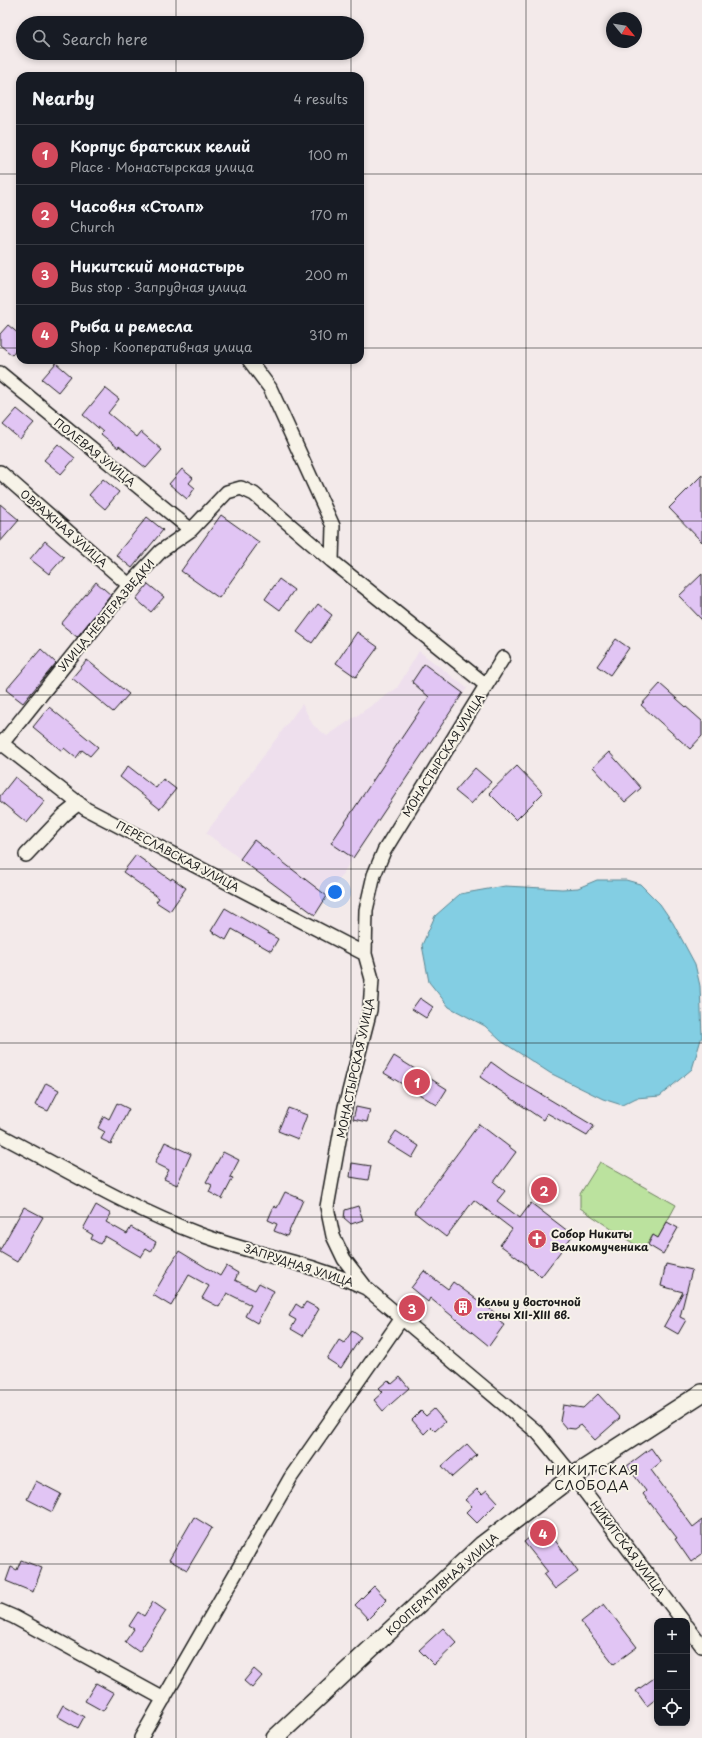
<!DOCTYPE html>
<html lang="en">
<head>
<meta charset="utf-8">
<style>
	body { margin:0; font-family:"Playpen Sans",sans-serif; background:#20242c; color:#f1f3f6 }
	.controls { position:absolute; right:12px; bottom:12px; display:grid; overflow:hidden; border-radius:8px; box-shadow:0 2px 6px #0003 }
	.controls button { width:36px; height:36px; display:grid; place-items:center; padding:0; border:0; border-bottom:1px solid #363941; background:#171b24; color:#f1f3f6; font:20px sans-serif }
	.compass { position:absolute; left:606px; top:12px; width:36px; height:36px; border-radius:50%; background:#171b24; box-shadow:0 2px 6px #0003; rotate:120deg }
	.you { position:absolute; left:335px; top:892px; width:14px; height:14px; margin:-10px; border:3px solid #fff; border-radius:50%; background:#1a73e8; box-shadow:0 0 0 6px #1a73e833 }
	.badge { display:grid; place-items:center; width:26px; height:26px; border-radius:50%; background:#d1495b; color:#fff; font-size:13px; font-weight:700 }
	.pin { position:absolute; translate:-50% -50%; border:2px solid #fff; box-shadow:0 1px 4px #0006 }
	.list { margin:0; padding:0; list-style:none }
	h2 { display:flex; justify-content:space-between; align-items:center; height:52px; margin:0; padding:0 16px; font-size:17px }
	h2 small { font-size:13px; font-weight:400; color:#9ea1a6 }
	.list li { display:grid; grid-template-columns:26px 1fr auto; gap:12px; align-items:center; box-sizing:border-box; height:60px; padding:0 16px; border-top:1px solid #363941 }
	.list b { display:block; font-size:15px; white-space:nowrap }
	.list p { margin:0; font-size:13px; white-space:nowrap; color:#9ea1a6 }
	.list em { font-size:13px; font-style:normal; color:#9ea1a6 }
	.icon { flex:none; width:22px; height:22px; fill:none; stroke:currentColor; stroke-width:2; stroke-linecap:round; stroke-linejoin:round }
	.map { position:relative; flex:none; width:702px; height:1738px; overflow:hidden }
	.search { position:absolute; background:#171b24; box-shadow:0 2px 6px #0003; left:16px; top:16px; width:348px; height:44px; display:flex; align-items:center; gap:10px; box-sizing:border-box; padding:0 14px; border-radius:22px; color:#9ea1a6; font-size:15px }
	.panel { position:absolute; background:#171b24; box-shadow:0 2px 6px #0003; left:16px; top:72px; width:348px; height:292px; border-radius:12px }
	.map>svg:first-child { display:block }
	.built { fill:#eedfed }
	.green { fill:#bbe29e; stroke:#6c7f5d }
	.water { fill:#83cee3; stroke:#5a8793 }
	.building { fill:#e1c5f4; stroke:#1c1c1c }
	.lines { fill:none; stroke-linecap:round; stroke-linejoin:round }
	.minor-casing { stroke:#1c1c1c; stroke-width:16 }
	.tertiary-casing { stroke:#1c1c1c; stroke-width:20 }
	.minor { stroke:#f7f3e8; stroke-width:13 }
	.tertiary { stroke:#f7f3e8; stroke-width:17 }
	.grid { fill:none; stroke:#1c1c1c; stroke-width:1; stroke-opacity:0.55 }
	.labels { text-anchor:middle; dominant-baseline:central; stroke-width:4; stroke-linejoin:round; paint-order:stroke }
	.street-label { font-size:11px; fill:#1c1c1c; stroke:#f7f3e8 }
	.poi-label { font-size:11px; font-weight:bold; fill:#1c1c1c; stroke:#f7f3e8; text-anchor:start }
	.quarter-label { font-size:13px; letter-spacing:1px; fill:#1c1c1c; stroke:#f7f3e8 }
</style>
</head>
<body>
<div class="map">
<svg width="702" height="1738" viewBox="0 0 702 1738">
	<rect width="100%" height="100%" fill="#f3eaea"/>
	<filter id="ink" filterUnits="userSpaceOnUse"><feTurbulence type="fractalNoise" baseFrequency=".025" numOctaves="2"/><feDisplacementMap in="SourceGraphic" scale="8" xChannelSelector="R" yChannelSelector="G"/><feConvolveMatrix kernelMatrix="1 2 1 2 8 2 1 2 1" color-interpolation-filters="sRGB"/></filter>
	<g filter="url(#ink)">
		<path class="built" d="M419 651 467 688 315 915 206 833 302 704 313 725 327 736 397 688Z"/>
		<path class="green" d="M600 1162 676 1205 658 1238 653 1235 643 1250 580 1208V1194Z"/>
		<path class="water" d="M597 880H626L640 884 660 904 673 923 695 964 700 986 702 1036 692 1069 660 1096 636 1098 622 1105 603 1099 550 1073 501 1041 485 1026 449 1007 429 982 422 945 435 916 460 894 505 886 562 889 578 888Z"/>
		<path class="building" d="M8 325 20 335V346L12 355 0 345V334Z
			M56 363 71 376 58 392 42 379Z
			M105 388 119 399 108 413 137 437 141 432 162 450 146 468 119 446 118 448 101 434 103 432 83 415Z
			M17 409 34 423 20 439 3 425Z
			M58 444 75 458 61 474 44 460Z
			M182 469 193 478 189 483 195 488 187 499 169 484Z
			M702 475V542L669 508Z
			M103 479 119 492 105 509 89 495Z
			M0 504 19 520 0 542Z
			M221 515 259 542 219 598 181 571Z
			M147 517 163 530 132 568 116 555Z
			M45 541 64 557 49 574 30 559Z
			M702 574V620L679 596Z
			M279 579 294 590 280 610 265 599Z
			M96 582 111 595 77 637 61 624Z
			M148 584 164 597 151 612 136 599Z
			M318 604 332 615 312 643 297 632Z
			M357 632 378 647 356 677 336 663Z
			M616 639 629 648 610 675 597 666Z
			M41 649 56 663 23 703 6 690Z
			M87 660 129 694 113 712 72 678Z
			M424 664 463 693 353 858 331 843 429 697 412 682Z
			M660 684 702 721V736L690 749 641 705Z
			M49 707 98 747 90 756 82 750 76 758 64 748 62 751 33 727Z
			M609 752 641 788 625 802 593 767Z
			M128 766 156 788 163 779 176 789 160 809 120 777Z
			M517 766 543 793 516 820 489 793Z
			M475 768 491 782 471 804 455 791Z
			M15 777 45 801 27 823 0 801V796Z
			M254 840 327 896 315 915 240 859Z
			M136 855 171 880 172 878 186 888 170 911 156 902 159 898 123 872Z
			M225 908 278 939 271 951 232 929 226 940 211 931Z
			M420 998 433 1007 426 1018 412 1009Z
			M394 1056 447 1089 437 1105 384 1073Z
			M491 1062 509 1075 594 1126 587 1136 547 1113 543 1120 480 1077Z
			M46 1083 59 1090 48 1111 35 1105Z
			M117 1103 129 1109 111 1144 101 1139 105 1132 98 1128 104 1116 109 1119Z
			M356 1107 370 1110 367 1122 353 1119Z
			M288 1108 307 1115 298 1139 278 1131Z
			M479 1124 516 1152 494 1182 505 1191 497 1201 520 1218 531 1203 573 1235 541 1277 534 1270 529 1269 526 1264 500 1245 512 1229 474 1200 446 1237 414 1212Z
			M396 1131 419 1146 412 1158 388 1143Z
			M165 1142 191 1154 177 1185 164 1179 169 1170 155 1163Z
			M223 1152 239 1160 230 1177 233 1178 222 1199 209 1192 212 1185 206 1182Z
			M352 1163 371 1166 368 1180 350 1177Z
			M543 1179 554 1188 544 1201 533 1193Z
			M285 1192 303 1200 287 1236 274 1231 277 1224 268 1220 274 1206 277 1208Z
			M96 1205 111 1214 106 1222 127 1234 131 1227 156 1242 151 1252 146 1249 141 1257 105 1236 100 1244 91 1239 93 1235 83 1229Z
			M358 1206 363 1220 351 1224 344 1218 345 1210Z
			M24 1207 43 1217 17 1262 0 1252V1250Z
			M667 1222 678 1228 663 1254 648 1245 653 1235 658 1238Z
			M179 1251 220 1276 226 1266 238 1273 235 1280 255 1290 259 1283 274 1291 257 1323 245 1316 251 1305 227 1293 219 1307 202 1298 209 1286 189 1275 171 1306 153 1295Z
			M666 1264 692 1270 686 1293 685 1292 686 1293 680 1317 686 1320 678 1334 664 1326 683 1292 661 1286Z
			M424 1271 448 1289 453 1282 498 1315 495 1318 504 1325 489 1346 430 1298 428 1302 411 1288Z
			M306 1302 319 1309 303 1336 291 1329 296 1320 289 1316 296 1304 302 1308Z
			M352 1331 361 1337 341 1368 327 1359 339 1340 344 1343Z
			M400 1377 409 1388 383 1411 374 1400 383 1392 379 1388 388 1380 392 1384Z
			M598 1394 620 1418 595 1440 581 1425 575 1429 566 1428 560 1421 563 1405 583 1408Z
			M434 1409 445 1422 435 1431 431 1427 424 1434 412 1420 421 1411 426 1416Z
			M467 1444 477 1455 452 1477 442 1466Z
			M651 1448 661 1462 651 1470 693 1527 702 1520V1554L691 1562 675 1539 677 1538 643 1494 646 1491 627 1466Z
			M36 1481 61 1494 52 1512 27 1499Z
			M477 1489 482 1494 487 1490 498 1502 477 1523 466 1512 472 1506 465 1500Z
			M194 1517 212 1528 187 1570 169 1560Z
			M544 1525 578 1572 555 1589 544 1575 548 1572 524 1542Z
			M21 1560 42 1568 33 1592 6 1581 11 1567 17 1570Z
			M374 1586 387 1600 368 1619 355 1605Z
			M153 1602 166 1611 139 1652 125 1642 134 1629 129 1626 138 1612 144 1616Z
			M604 1604 637 1647 614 1664 581 1622Z
			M443 1628 457 1643 434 1665 419 1650Z
			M254 1669 262 1676 252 1688 244 1681Z
			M657 1676V1698L647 1706 636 1691Z
			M96 1683 114 1693 103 1711 85 1701Z
			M63 1705 84 1717 78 1728 57 1716Z"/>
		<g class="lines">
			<g class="minor-casing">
				<path id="minor" d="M0 373 191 530
					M0 472 129 585
					M332 561 486 685
					M0 742 86 809 365 954
					M0 746 129 585 161 551 191 530 227 492 241 488 254 494 332 561 333 526 270 388 249 360
					M26 855 64 815 79 803
					M0 1135C65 1169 130 1208 199 1234 254 1255 313 1263 366 1288L538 1433 573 1476 683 1621
					M364 1285 344 1259 333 1236 327 1207 345 1107 370 1010 372 979 365 954 366 910 374 875 384 851 503 658
					M0 1611 14 1617 164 1699
					M687 1626 702 1646
					M141 1738 291 1477 402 1318"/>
			</g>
			<g class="tertiary-casing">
				<path id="tertiary" d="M275 1738 482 1545 573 1476 702 1393"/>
			</g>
			<use href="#minor" class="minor"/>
			<use href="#tertiary" class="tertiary"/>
		</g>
	</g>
	<path class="grid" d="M176 0V23M351 0V23M526 0V1738M176 53V76M351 53V76M0 174H20M360 174H702M0 348H20M360 348H702M176 360V1738M351 360V1738M0 521H702M0 695H702M0 869H702M0 1043H702M0 1217H702M0 1390H702M0 1564H702"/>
	<defs>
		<g id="church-disc" transform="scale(1)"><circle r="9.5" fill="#d1495b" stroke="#f7f3e8"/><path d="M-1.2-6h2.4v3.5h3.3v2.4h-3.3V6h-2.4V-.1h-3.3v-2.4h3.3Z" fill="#fff"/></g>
		<g id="building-disc" transform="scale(1)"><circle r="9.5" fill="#d1495b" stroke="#f7f3e8"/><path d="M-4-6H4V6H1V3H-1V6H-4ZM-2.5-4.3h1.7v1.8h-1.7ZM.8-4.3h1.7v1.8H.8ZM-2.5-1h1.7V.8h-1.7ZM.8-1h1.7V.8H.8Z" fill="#fff"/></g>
	</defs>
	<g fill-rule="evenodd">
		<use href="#church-disc" x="537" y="1239"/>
		<use href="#building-disc" x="463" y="1307"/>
	</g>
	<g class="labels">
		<g class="street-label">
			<text transform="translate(95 452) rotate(39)">ПОЛЕВАЯ УЛИЦА</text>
			<text transform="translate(64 528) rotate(41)">ОВРАЖНАЯ УЛИЦА</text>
			<text transform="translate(106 615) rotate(-50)">УЛИЦА НЕФТЕРАЗВЕДКИ</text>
			<text transform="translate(443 755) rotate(-58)">МОНАСТЫРСКАЯ УЛИЦА</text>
			<text transform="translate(178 856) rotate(28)">ПЕРЕСЛАВСКАЯ УЛИЦА</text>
			<text transform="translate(355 1068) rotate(-78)">МОНАСТЫРСКАЯ УЛИЦА</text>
			<text transform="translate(299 1265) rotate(18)">ЗАПРУДНАЯ УЛИЦА</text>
			<text transform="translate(628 1548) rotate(53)">НИКИТСКАЯ УЛИЦА</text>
			<text transform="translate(442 1584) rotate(-42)">КООПЕРАТИВНАЯ УЛИЦА</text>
		</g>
		<g class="poi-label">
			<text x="551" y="1233">Собор Никиты<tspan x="551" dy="13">Великомученика</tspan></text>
			<text x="477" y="1301">Кельи у восточной<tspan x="477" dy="13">стены XII-XIII вв.</tspan></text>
		</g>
		<g class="quarter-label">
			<text x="592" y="1469">НИКИТСКАЯ<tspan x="592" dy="15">СЛОБОДА</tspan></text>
		</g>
	</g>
</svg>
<div class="controls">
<button>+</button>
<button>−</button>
<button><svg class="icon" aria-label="locate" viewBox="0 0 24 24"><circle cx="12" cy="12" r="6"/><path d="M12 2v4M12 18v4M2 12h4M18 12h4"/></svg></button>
</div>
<svg class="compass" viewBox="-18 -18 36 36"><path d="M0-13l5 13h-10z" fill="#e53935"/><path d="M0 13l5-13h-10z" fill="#9ea1a6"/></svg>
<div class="you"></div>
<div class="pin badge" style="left:417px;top:1082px">1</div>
<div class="pin badge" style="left:544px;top:1190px">2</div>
<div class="pin badge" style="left:412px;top:1308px">3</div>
<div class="pin badge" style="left:543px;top:1533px">4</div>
<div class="search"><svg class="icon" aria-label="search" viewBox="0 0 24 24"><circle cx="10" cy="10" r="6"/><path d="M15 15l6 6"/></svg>Search here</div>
<section class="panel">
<h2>Nearby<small>4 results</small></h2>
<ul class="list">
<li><span class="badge">1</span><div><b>Корпус братских келий</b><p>Place · Монастырская улица</p></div><em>100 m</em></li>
<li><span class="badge">2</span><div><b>Часовня «Столп»</b><p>Church</p></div><em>170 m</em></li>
<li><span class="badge">3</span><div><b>Никитский монастырь</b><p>Bus stop · Запрудная улица</p></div><em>200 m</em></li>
<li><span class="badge">4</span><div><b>Рыба и ремесла</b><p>Shop · Кооперативная улица</p></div><em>310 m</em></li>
</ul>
</section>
</div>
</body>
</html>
